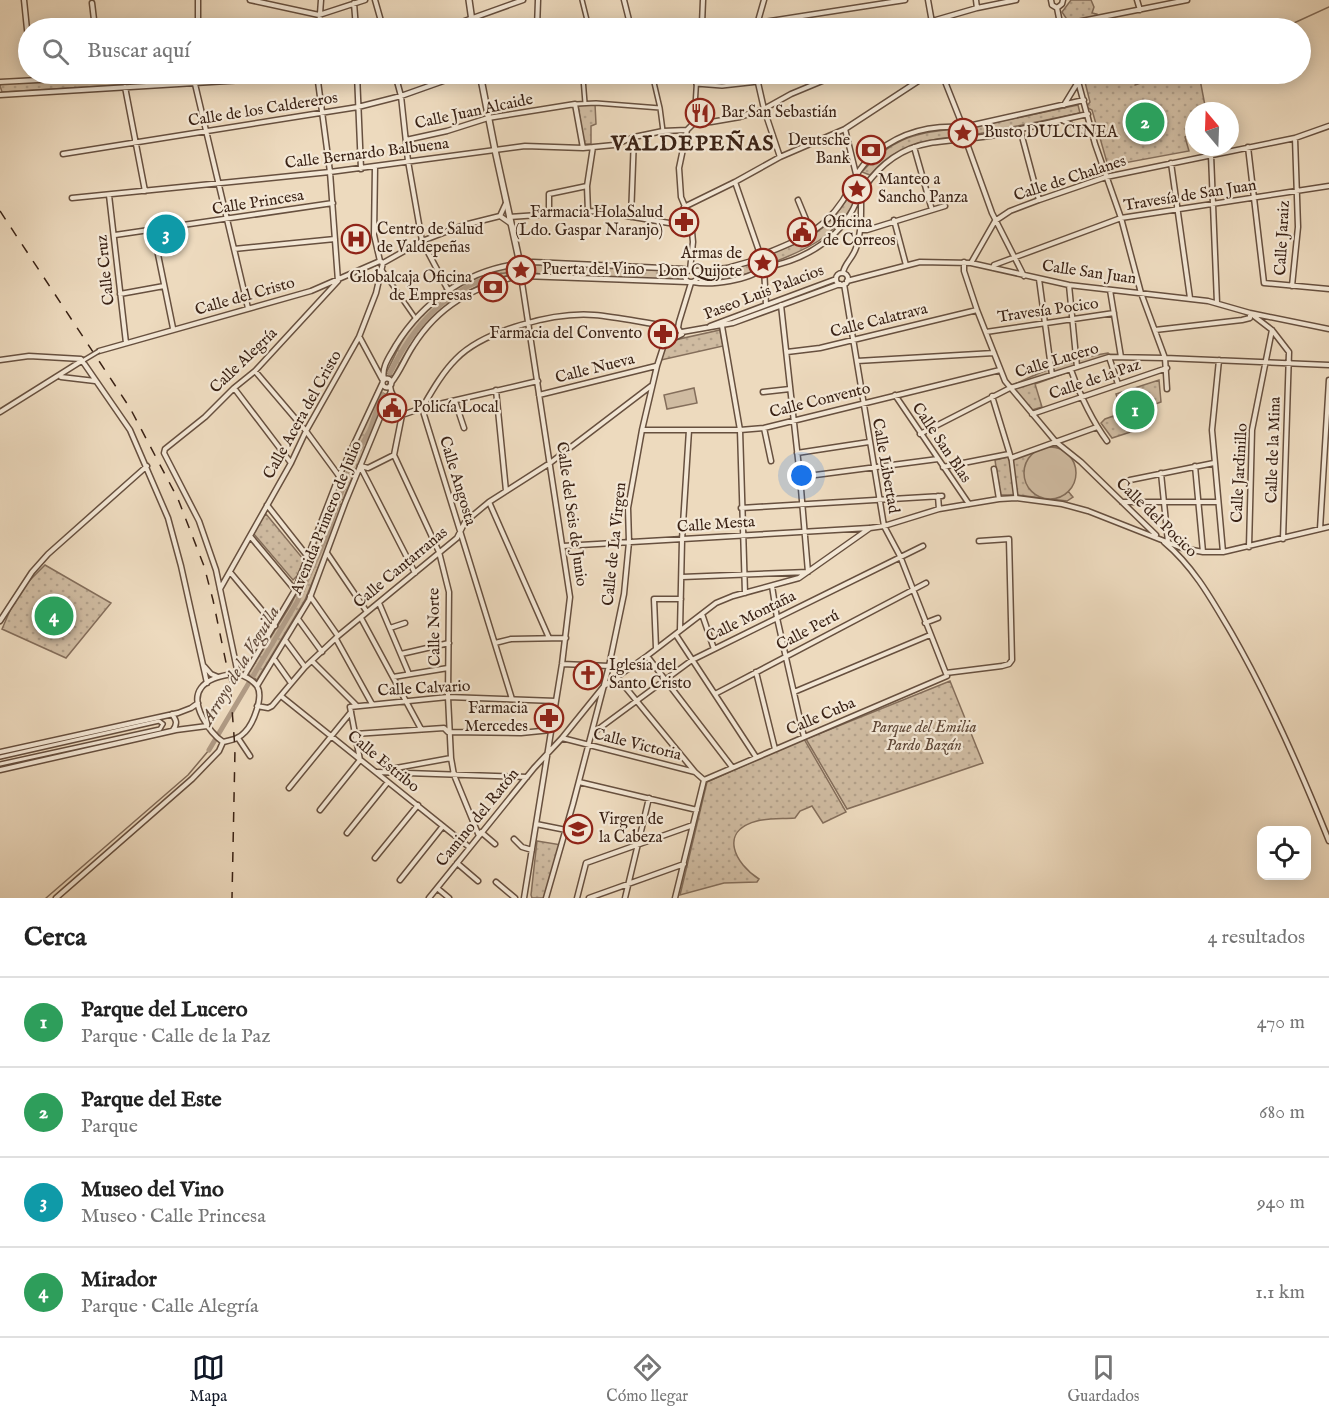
<!DOCTYPE html>
<html lang="es">
<head>
<meta charset="utf-8">
<style>
	body { margin:0; font-family:"IM FELL English",serif; background:#f2f2f2; color:#222 }
	.controls { position:absolute; right:18px; bottom:18px; display:grid; overflow:hidden; border-radius:12px; box-shadow:0 3px 15px #0003 }
	.controls button { width:54px; height:54px; display:grid; place-items:center; padding:0; border:0; border-bottom:2px solid #e0e0e0; background:#fff; color:#222; font:30px sans-serif }
	.compass { position:absolute; left:1185px; top:102px; width:54px; height:54px; border-radius:50%; background:#fff; box-shadow:0 3px 15px #0003; rotate:341deg }
	.you { position:absolute; left:802px; top:476px; width:21px; height:21px; margin:-15px; border:4px solid #fff; border-radius:50%; background:#1a73e8; box-shadow:0 0 0 9px #1a73e833 }
	.badge { display:grid; place-items:center; width:39px; height:39px; border-radius:50%; background:#111827; color:#fff; font-size:20px; font-weight:700 }
	.pin { position:absolute; translate:-50% -50%; border:3px solid #fff; box-shadow:0 2px 6px #0006 }
	.list { margin:0; padding:0; list-style:none }
	h2 { display:flex; justify-content:space-between; align-items:center; height:78px; margin:0; padding:0 24px; font-size:26px }
	h2 small { font-size:20px; font-weight:400; color:#767676 }
	.list li { display:grid; grid-template-columns:39px 1fr auto; gap:18px; align-items:center; box-sizing:border-box; height:90px; padding:0 24px; border-top:2px solid #e0e0e0 }
	.list b { display:block; font-size:22px; white-space:nowrap }
	.list p { margin:0; font-size:20px; white-space:nowrap; color:#767676 }
	.list em { font-size:20px; font-style:normal; color:#767676 }
	.icon { flex:none; width:33px; height:33px; fill:none; stroke:currentColor; stroke-width:2; stroke-linecap:round; stroke-linejoin:round }
	.map { position:relative; flex:none; width:1329px; height:898px; overflow:hidden }
	.search { position:absolute; background:#fff; box-shadow:0 3px 15px #0003; left:18px; right:18px; top:18px; height:66px; display:flex; align-items:center; gap:15px; box-sizing:border-box; padding:0 21px; border-radius:33px; color:#767676; font-size:22px }
	.sheet { height:438px; background:#fff }
	nav { display:flex; justify-content:space-around; align-items:center; box-sizing:border-box; height:84px; border-top:2px solid #e0e0e0; background:#fff; font-size:16px; color:#767676 }
	nav a { display:grid; justify-items:center; gap:3px }
	nav .on { color:#111827 }
	.map>svg:first-child { display:block }
	.grass { fill:url(#grass-dots); stroke:#846e5b; stroke-width:1.5 }
	.pitch { fill:#cfbba1; stroke:#846e5b; stroke-width:1.5 }
	.lines { fill:none; stroke-linecap:round; stroke-linejoin:round }
	.stream { stroke:#816b58; stroke-width:1.5 }
	.canal { stroke:#b09b85; stroke-width:5 }
	.pedestrian-casing { stroke:#67503f; stroke-width:6 }
	.minor-casing { stroke:#67503f; stroke-width:7 }
	.tertiary-casing { stroke:#67503f; stroke-width:8 }
	.pedestrian { stroke:#f3e7d5; stroke-width:3 }
	.minor { stroke:#f3e7d5; stroke-width:4 }
	.tertiary { stroke:#f3e7d5; stroke-width:5 }
	.rail { stroke:#3a2215; stroke-width:1.5; stroke-dasharray:10 10; stroke-linecap:butt }
	.pedestrian-bridge-casing { stroke:#67503f; stroke-width:6; stroke-linecap:butt }
	.pedestrian-bridge { stroke:#f3e7d5; stroke-width:3 }
	.labels { text-anchor:middle; dominant-baseline:central; stroke-width:4.5; stroke-linejoin:round; paint-order:stroke }
	.street-label { font-size:16px; fill:#3a2215; stroke:#f3e7d5 }
	.poi-label { font-size:16px; fill:#3a2215; stroke:#f3e7d5; text-anchor:start }
	.park-label { font-size:16px; font-style:italic; fill:#5f4838; stroke:#f3e7d5 }
	.water-label { font-size:18px; font-style:italic; fill:#634c3c; stroke:#f3e7d5 }
	.district-label { font-size:22px; font-weight:bold; letter-spacing:1.5px; fill:#3a2215; stroke:#f3e7d5 }
</style>
</head>
<body>
<div class="map">
<svg width="1329" height="898" viewBox="0 0 1329 898">
	<defs>
		<pattern id="grass-dots" width="8" height="8" patternUnits="userSpaceOnUse" patternTransform="scale(1.5)"><rect width="8" height="8" fill="#cfbba1"/><path d="M2 2h.1M6 6h.1" fill="none" stroke="#b2a08a" stroke-width="1.8" stroke-linecap="round"/></pattern>
	</defs>
	<rect width="100%" height="100%" fill="#eddabe"/>
	<filter id="stains"><feTurbulence type="fractalNoise" baseFrequency=".00333" numOctaves="4"/><feColorMatrix values="0 0 0 0 .2 0 0 0 0 .09 0 0 0 0 .02 0 0 0 .5 -.17"/></filter>
	<radialGradient id="worn" r=".72"><stop offset=".6" stop-color="#630" stop-opacity="0"/><stop offset="1" stop-color="#630" stop-opacity=".3"/></radialGradient>
	<path class="grass" d="M1071 0H1091L1094 7 1092 13 1097 14V17L1068 21 1062 12Z
		M182 74H305L2 92 0 86 1 84Z
		M1083 74H1199L1206 111H1194V134L1185 137 1189 151 1108 166 1092 110 1086 107 1090 102Z
		M595 104 596 124 591 126V144H584L578 106Z
		M1078 105 1080 113 973 135V127Z
		M953 129V137C921 140 892 149 870 175L862 172C889 140 913 133 953 129Z
		M848 198 855 203C830 239 812 247 772 263L769 254C807 240 824 234 848 198Z
		M754 262 756 271 727 279 698 282 700 277 698 272Z
		M528 264 682 271 683 281 529 274Z
		M513 267 514 274C457 286 419 324 393 376L386 373C393 360 399 344 408 332 432 297 472 273 513 267Z
		M720 330 723 346 661 360 666 342Z
		M1108 353V358L1035 384 1042 407 1032 410 1011 386C1042 371 1073 358 1108 353Z
		M1159 380 1161 402 1150 406 1149 426 1112 438 1101 423 1105 419 1122 413 1116 394Z
		M376 391 388 395C374 431 357 465 343 500L333 498 367 418Z
		M1050 443 1056 447H1046L1065 494 1068 491 1073 497 1067 501 1017 495H1000L995 460 1008 457 1014 458Z
		M330 502 344 505 305 600 257 680 248 674 290 606 304 579Z
		M266 514 304 560 297 576 293 580 253 533 261 518Z
		M45 565 111 603 66 658 2 629 18 592Z
		M950 681 983 763 847 809 806 739Z
		M804 739 846 812 823 823 812 806 800 811 795 818C783 819 768 818 757 821 718 831 735 864 759 879L757 882 724 883 680 895 707 782Z
		M537 841 562 845 545 898H532L531 895Z"/>
	<path class="pitch" d="M694 388 697 403 667 409 664 395Z
		M1024 473a26 26 0 1 1 52 0a26 26 0 1 1-52 0Z"/>
	<g class="lines">
		<path class="stream" d="M1283 28 1329 7
			M1135 85 1165 74
			M497 274 513 272
			M46 898 188 775 209 750"/>
		<path class="canal" d="M390 373C414 324 444 292 497 274
			M209 750 297 602 327 535 351 464 370 430 382 394"/>
		<g class="pedestrian-casing">
			<path id="pedestrian" d="M582 0 589 28
				M654 74H652L660 108 663 131
				M481 77 536 80 638 75
				M583 78 585 103
				M696 84 722 86 758 82
				M576 104 596 103 660 108
				M694 123 697 74
				M382 270 416 319
				M1011 458 1016 498
				M0 757 159 721 163 724
				M0 764 160 729 163 724"/>
		</g>
		<g class="minor-casing">
			<path id="minor" d="M24 0 28 39
				M250 0 319 15 365 0
				M375 0 383 28
				M624 0 631 28
				M928 0 933 28
				M976 0 977 8
				M1051 0 1052 5 1057 8 1062 4 1063 0
				M1137 0 1140 10
				M92 3 95 28
				M354 3 356 28
				M1057 8 1061 28
				M757 23 905 0
				M702 24 703 0
				M198 28V0
				M319 28 321 0
				M445 28 523 0
				M537 28 538 0
				M756 28 764 0
				M908 28 977 8 1016 0
				M1047 28 1187 0
				M357 74 361 169
				M395 74 401 96 408 161 422 241 448 290
				M638 74V75L652 74
				M756 74 764 109 780 157
				M942 74 963 127
				M1076 74 1095 144 1121 218 1141 293 1165 358 1167 389
				M536 80V74
				M0 82 151 74
				M195 84 248 308
				M125 87 145 191
				M0 95 311 76 315 74
				M1064 105 1078 82
				M1064 121 1093 136
				M957.5 132a5.5 5.5 0 1 1 11 0a5.5 5.5 0 1 1-11 0Z
				M964 127 1084 100
				M845 129 856 174
				M1020 129 1039 200
				M687 130 679 168 681 197 691 221 693 242 690 270
				M967 137 974 138 990 136 1088 114
				M965 138 992 213 1024 276
				M406 140 447 131 488 118 575 104 583 148
				M914 147 932 210
				M1248 147 1264 283 1329 289
				M63 154 358 107 401 96 463 74
				M1211 155 1217 303
				M1171 163 1190 298
				M375 167 374 235 380 261
				M735 182 761 257
				M854 182C856 173 862 166 869 159 895 134 927 125 961 127
				M850 189a7 7 0 1 1 14 0a7 7 0 1 1-14 0Z
				M864 188C880 164 901 148 930 143 941 141 953 141 964 138
				M109 195 126 343
				M72 198 330 172 525 146 583 148 614 145 634 137 663 131 687 130 694 123 711 122 740 117 764 109 791 94 839 74
				M798 200 812 234
				M684 207 735 182 780 157 845 129 929 74
				M588 212 587 186 593 147
				M549 213V194L587 186
				M500 216 506 203
				M509 217 597 211 669 223 691 221
				M631 217 634 137
				M894 220 906 265
				M153 230 173 328
				M861 230H867L945 206
				M115 235 333 203
				M234 249 335 239
				M758 262a5 5 0 1 1 10 0a5 5 0 1 1-10 0Z
				M763 257 767 253C806 237 830 227 850 188
				M964 262V271L977 310 1005 381 1056 442 1081 462 1156 535
				M971 263 995 221 1010 211 1039 200 1106 177 1295 138 1329 126
				M523 264 533 262 684 269 688 271
				M766 267C807 260 846 235 859 195
				M764 268 766 305
				M993 268 994 265 1121 218 1329 186
				M685 276a6 6 0 1 1 12 0a6 6 0 1 1-12 0Z
				M695 271 727 268 759 259
				M843 273C844 264 853 258 856 248 862 231 861 213 861 195
				M836 279a6 6 0 1 1 12 0a6 6 0 1 1-12 0Z
				M521 276 570 597 562 664 524 898
				M523 276 688 282
				M1039 279 1052 375
				M847 281 920 262 971 263 1069 285 1208 301 1250 313 1329 329
				M693 282C711 286 750 280 762 268
				M1069 285 1077 367
				M1292 286 1298 227 1295 138
				M1110 290 1121 357
				M120 294 164 286
				M710 326 836 279
				M722 326 740 430 745 593
				M678 328 673 331 676 337 682 334 678 328 679 322 691 283
				M1155 330 1242 320 1250 318V313L1272 330 1289 352 1283 539
				M682 332 733 323 840 284
				M986 332 1114 313
				M360 338 382 379
				M99 351 311 291 380 261 383 263 422 241 464 225 500 216 510 223
				M787 352 820 348 977 310
				M1109 357 1118 384
				M0 360 29 356 81 359 130 430 168 518 181 566 207 683
				M1219 360 1212 430 1223 552
				M857 361 994 353
				M1071 370C1080 395 1091 419 1107 441
				M255 371 306 431 339 476
				M61 377 95 381
				M382.5 383a4.5 4.5 0 1 1 9 0a4.5 4.5 0 1 1-9 0Z
				M384 379C381 367 390 356 396 345 423 302 466 271 517 264
				M391 383C400 372 405 358 413 346 438 306 474 286 519 276
				M234 388 291 463
				M496 390 506 491
				M391 391 402 415 394 455 439 552 449 592 448 697 451 758 454 775 479 836
				M763 392 790 389
				M539 395 656 366
				M895 395 969 504
				M992 396 1011 458 1097 427
				M455 401 464 428
				M0 412 83 360
				M1032 414 1167 368
				M402 415 422 408 538 381
				M764 428 771 461
				M642 430H740L764 428 1000 370
				M920 434 1010 388 1109 357 1165 358 1329 365
				M797 453 869 442
				M360 466 415 573
				M361 466 368 468 394 455
				M1195 466 1203 552
				M943 467 1009 454
				M994 469 999 499
				M1161 473 1168 542
				M800 477 938 459
				M1130 480 1214 463
				M938 496 939 509
				M489 502 549 638
				M1122 502H1217
				M267 505 308 557
				M741 508 942 496
				M1320 529 1329 380
				M250 536 295 590
				M1164 542C1194 567 1212 600 1232 634 1270 700 1301 771 1329 841
				M563 546 869 528
				M1249 547 1252 430 1272 330
				M327 553 367 612
				M230 572 275 626
				M682 577 808 572 800 477 781 305
				M772 586 777 618 804 737
				M220 589 291 463 306 431 359 337 376 293 383 263
				M310 596 338 636
				M379 603 409 674
				M702 614 714 649
				M361 618 421 729
				M298 619 322 652
				M0 621 32 572 48 554 147 466
				M925 623 938 618
				M390 628 405 623
				M680 630 682 540 689 430
				M676 635 756 757
				M336 639 372 704
				M285 640 305 667
				M495 643 511 639 566 638
				M656 648 654 599H681
				M401 654 449 643
				M647 656 732 767
				M274 659 291 683
				M312 661 356 705
				M562 664 609 666
				M204 666 211 674 218 677
				M756 672 775 749
				M236 673C243 675 253 680 257 686 264 697 253 724 245 732 239 739 231 740 223 742 210 733 189 704 201 688 209 677 224 676 236 673Z
				M946 673 1002 666 1009 664 1012 660 1009 539 979 541
				M238 674 216 570 199 521 164 453 165 449 205 417 234 388 255 371 338 281 330 172 317 74
				M244 676 295 590 339 476 382 384
				M393 677 448 668
				M617 677 695 772
				M257 686 309 600 345 503 391 391 390 386
				M794 692 930 635
				M715 694 926 583
				M281 696 469 847
				M512 699 422 408C432 391 442 373 456 359 484 330 555 312 594 315 619 317 644 323 668 326L674 329
				M257 706 268 708 272 706 305 667 338 636 457 538 465 522 489 502 550 463 651 386
				M172 714C176 720 178 723 173 730
				M593 733 692 660 923 546
				M355 734 444 728 448 732 521 733 551 730
				M238 738 250 756
				M562 738 695 772 704 780
				M0 752 178 713 191 708 198 703
				M0 770 176 730 207 726
				M385 770 451 758
				M377 772 527 777
				M704 780 947 676 900 556 884 526 844 284
				M579 782 697 810
				M289 788 351 712
				M320 810 360 760 350 707 448 697 556 701
				M536 824 566 830
				M481 832 495 844
				M347 833 388 782
				M514 839 522 847 532 850
				M375 858 418 805
				M457 863 478 881
				M400 880 443 826
				M496 882 515 898
				M437 888 449 898
				M56 898 192 779 219 751 223 742
				M429 898 534 768 562 738 604 686 647 656 716 603 733 596 799 578 870 528 884 526 939 509 999 499 1016 498 1062 504 1088 511 1182 548 1203 552H1223L1329 527
				M546 898 573 804 609 666 624 594 629 542 628 508 642 430 657 366 666 338 673 334
				M577 898 586 863 693 825
				M589 898 684 864
				M625 898 649 798
				M675 898 704 780"/>
		</g>
		<g class="tertiary-casing">
			<path id="tertiary" d="M469 0 473 28
				M480 74 495 150 520 264
				M514 270a6 6 0 1 1 12 0a6 6 0 1 1-12 0Z"/>
		</g>
		<use href="#pedestrian" class="pedestrian"/>
		<use href="#minor" class="minor"/>
		<use href="#tertiary" class="tertiary"/>
		<path class="rail" d="M0 211 130 408 178 499 204 566 213 600 230 682 235 749 232 898"/>
		<g class="pedestrian-bridge-casing">
			<path id="pedestrian-bridge" d="M84 360 99 351"/>
		</g>
		<use href="#pedestrian-bridge" class="pedestrian-bridge"/>
	</g>
	<defs>
		<g id="restaurant-ring" transform="scale(1.5)"><circle r="9.5" fill="#f3e7d5" stroke="#8f2418" stroke-width="1.5"/><path d="M-5-6h1v4h1v-4h1v4h1v-4h1v5L-1.5 .5V6h-2V.5L-5-1ZM5-6V6H3V1.5H1.5Q1.5-4 5-6Z" fill="#8f2418"/></g>
		<g id="sight-ring" transform="scale(1.5)"><circle r="9.5" fill="#f3e7d5" stroke="#8f2418" stroke-width="1.5"/><path d="M0-6L1.8-2.2L6-1.7L2.9 1.2L3.7 5.4L0 3.3L-3.7 5.4L-2.9 1.2L-6-1.7L-1.8-2.2Z" fill="#8f2418"/></g>
		<g id="bank-ring" transform="scale(1.5)"><circle r="9.5" fill="#f3e7d5" stroke="#8f2418" stroke-width="1.5"/><path d="M-6-4H6V4H-6ZM0-2.3a2.3 2.3 0 1 0 0 4.6a2.3 2.3 0 1 0 0-4.6Z" fill="#8f2418"/></g>
		<g id="pharmacy-ring" transform="scale(1.5)"><circle r="9.5" fill="#f3e7d5" stroke="#8f2418" stroke-width="1.5"/><path d="M-2-6h4v4h4v4h-4v4h-4v-4h-4v-4h4Z" fill="#8f2418"/></g>
		<g id="civic-ring" transform="scale(1.5)"><circle r="9.5" fill="#f3e7d5" stroke="#8f2418" stroke-width="1.5"/><path d="M-.6-6.5H3V-4.5H.6V-3L4-1V1h2V6H-6V1h2V-1L-.6-3ZM-1.2 2.5V6h2.4V2.5Z" fill="#8f2418"/></g>
		<g id="hospital-ring" transform="scale(1.5)"><circle r="9.5" fill="#f3e7d5" stroke="#8f2418" stroke-width="1.5"/><path d="M-5-5h3v3.5h4V-5h3V5h-3V1.5h-4V5h-3Z" fill="#8f2418"/></g>
		<g id="church-ring" transform="scale(1.5)"><circle r="9.5" fill="#f3e7d5" stroke="#8f2418" stroke-width="1.5"/><path d="M-1.2-6h2.4v3.5h3.3v2.4h-3.3V6h-2.4V-.1h-3.3v-2.4h3.3Z" fill="#8f2418"/></g>
		<g id="school-ring" transform="scale(1.5)"><circle r="9.5" fill="#f3e7d5" stroke="#8f2418" stroke-width="1.5"/><path d="M0-5L7-2L0 1L-7-2ZM-4 1L0 2.5L4 1V4Q0 6-4 4Z" fill="#8f2418"/></g>
	</defs>
	<g fill-rule="evenodd">
		<use href="#restaurant-ring" x="700" y="113"/>
		<use href="#sight-ring" x="963" y="133"/>
		<use href="#bank-ring" x="871" y="150"/>
		<use href="#sight-ring" x="857" y="189"/>
		<use href="#pharmacy-ring" x="684" y="222"/>
		<use href="#civic-ring" x="802" y="232"/>
		<use href="#hospital-ring" x="356" y="239"/>
		<use href="#sight-ring" x="763" y="263"/>
		<use href="#sight-ring" x="521" y="270"/>
		<use href="#bank-ring" x="493" y="287"/>
		<use href="#pharmacy-ring" x="663" y="334"/>
		<use href="#civic-ring" x="392" y="408"/>
		<use href="#church-ring" x="588" y="675"/>
		<use href="#pharmacy-ring" x="549" y="718"/>
		<use href="#school-ring" x="578" y="829"/>
	</g>
	<g class="labels">
		<g class="street-label">
			<text transform="translate(263 110) rotate(-9)">Calle de los Caldereros</text>
			<text transform="translate(474 112) rotate(-12)">Calle Juan Alcaide</text>
			<text transform="translate(367 154) rotate(-7)">Calle Bernardo Balbuena</text>
			<text transform="translate(1070 179) rotate(-18)">Calle de Chalanes</text>
			<text transform="translate(1190 196) rotate(-9)">Travesía de San Juan</text>
			<text transform="translate(258 203) rotate(-9)">Calle Princesa</text>
			<text transform="translate(1283 238) rotate(-87)">Calle Jaraiz</text>
			<text transform="translate(106 270) rotate(-96)">Calle Cruz</text>
			<text transform="translate(1089 273) rotate(8)">Calle San Juan</text>
			<text transform="translate(764 293) rotate(-21)">Paseo Luis Palacios</text>
			<text transform="translate(245 297) rotate(-16)">Calle del Cristo</text>
			<text transform="translate(1048 311) rotate(-8)">Travesía Pocico</text>
			<text transform="translate(879 321) rotate(-14)">Calle Calatrava</text>
			<text transform="translate(244 361) rotate(-44)">Calle Alegría</text>
			<text transform="translate(1057 361) rotate(-17)">Calle Lucero</text>
			<text transform="translate(595 369) rotate(-14)">Calle Nueva</text>
			<text transform="translate(1095 380) rotate(-19)">Calle de la Paz</text>
			<text transform="translate(820 401) rotate(-14)">Calle Convento</text>
			<text transform="translate(303 415) rotate(-61)">Calle Acera del Cristo</text>
			<text transform="translate(941 443) rotate(56)">Calle San Blas</text>
			<text transform="translate(1274 450) rotate(-88)">Calle de la Mina</text>
			<text transform="translate(885 466) rotate(80)">Calle Libertad</text>
			<text transform="translate(1240 473) rotate(-87)">Calle Jardinillo</text>
			<text transform="translate(457 481) rotate(73)">Calle Angosta</text>
			<text transform="translate(571 514) rotate(82)">Calle del Seis de Junio</text>
			<text transform="translate(327 518) rotate(-68)">Avenida Primero de Julio</text>
			<text transform="translate(1156 518) rotate(44)">Calle del Pocico</text>
			<text transform="translate(716 525) rotate(-4)">Calle Mesta</text>
			<text transform="translate(615 544) rotate(-84)">Calle de La Virgen</text>
			<text transform="translate(401 568) rotate(-40)">Calle Cantarranas</text>
			<text transform="translate(751 617) rotate(-26)">Calle Montaña</text>
			<text transform="translate(435 627) rotate(-91)">Calle Norte</text>
			<text transform="translate(808 631) rotate(-28)">Calle Perú</text>
			<text transform="translate(424 689) rotate(-3)">Calle Calvario</text>
			<text transform="translate(821 717) rotate(-23)">Calle Cuba</text>
			<text transform="translate(637 745) rotate(14)">Calle Victoria</text>
			<text transform="translate(383 762) rotate(39)">Calle Estribo</text>
			<text transform="translate(478 818) rotate(-51)">Camino del Ratón</text>
		</g>
		<g class="poi-label">
			<text x="721" y="113">Bar San Sebastián</text>
			<text x="984" y="133">Busto DULCINEA</text>
			<text x="850" y="141" text-anchor="end">Deutsche<tspan x="850" dy="18">Bank</tspan></text>
			<text x="878" y="180">Manteo a<tspan x="878" dy="18">Sancho Panza</tspan></text>
			<text x="663" y="213" text-anchor="end">Farmacia HolaSalud<tspan x="663" dy="18">(Ldo. Gaspar Naranjo)</tspan></text>
			<text x="823" y="223">Oficina<tspan x="823" dy="18">de Correos</tspan></text>
			<text x="377" y="230">Centro de Salud<tspan x="377" dy="18">de Valdepeñas</tspan></text>
			<text x="742" y="254" text-anchor="end">Armas de<tspan x="742" dy="18">Don Quijote</tspan></text>
			<text x="542" y="270">Puerta del Vino</text>
			<text x="472" y="278" text-anchor="end">Globalcaja Oficina<tspan x="472" dy="18">de Empresas</tspan></text>
			<text x="642" y="334" text-anchor="end">Farmacia del Convento</text>
			<text x="413" y="408">Policía Local</text>
			<text x="609" y="666">Iglesia del<tspan x="609" dy="18">Santo Cristo</tspan></text>
			<text x="528" y="709" text-anchor="end">Farmacia<tspan x="528" dy="18">Mercedes</tspan></text>
			<text x="599" y="820">Virgen de<tspan x="599" dy="18">la Cabeza</tspan></text>
		</g>
		<g class="park-label">
			<text x="924" y="728">Parque del Emilia<tspan x="924" dy="18">Pardo Bazán</tspan></text>
		</g>
		<g class="water-label">
			<text transform="translate(241 666) rotate(-59)">Arroyo de la Veguilla</text>
		</g>
		<g class="district-label">
			<text x="693" y="144">VALDEPEÑAS</text>
		</g>
	</g>
	<rect width="100%" height="100%" filter="url(#stains)"/>
	<rect width="100%" height="100%" fill="url(#worn)"/>
</svg>
<div class="controls">
<button><svg class="icon" aria-label="locate" viewBox="0 0 24 24"><circle cx="12" cy="12" r="6"/><path d="M12 2v4M12 18v4M2 12h4M18 12h4"/></svg></button>
</div>
<svg class="compass" viewBox="-18 -18 36 36"><path d="M0-13l5 13h-10z" fill="#e53935"/><path d="M0 13l5-13h-10z" fill="#767676"/></svg>
<div class="you"></div>
<div class="pin badge" style="left:1135px;top:410px;background:#2e9e5b">1</div>
<div class="pin badge" style="left:1145px;top:122px;background:#2e9e5b">2</div>
<div class="pin badge" style="left:166px;top:234px;background:#0f9aa8">3</div>
<div class="pin badge" style="left:54px;top:616px;background:#2e9e5b">4</div>
<div class="search"><svg class="icon" aria-label="search" viewBox="0 0 24 24"><circle cx="10" cy="10" r="6"/><path d="M15 15l6 6"/></svg>Buscar aquí</div>
</div>
<section class="sheet">
<h2>Cerca<small>4 resultados</small></h2>
<ul class="list">
<li><span class="badge" style="background:#2e9e5b">1</span><div><b>Parque del Lucero</b><p>Parque · Calle de la Paz</p></div><em>470 m</em></li>
<li><span class="badge" style="background:#2e9e5b">2</span><div><b>Parque del Este</b><p>Parque</p></div><em>680 m</em></li>
<li><span class="badge" style="background:#0f9aa8">3</span><div><b>Museo del Vino</b><p>Museo · Calle Princesa</p></div><em>940 m</em></li>
<li><span class="badge" style="background:#2e9e5b">4</span><div><b>Mirador</b><p>Parque · Calle Alegría</p></div><em>1.1 km</em></li>
</ul>
</section>
<nav>
<a class="on"><svg class="icon" aria-label="map" viewBox="0 0 24 24"><path d="M3 6l6-2 6 2 6-2v14l-6 2-6-2-6 2zM9 4v14M15 6v14"/></svg>Mapa</a>
<a><svg class="icon" aria-label="directions" viewBox="0 0 24 24"><path d="M12 3l9 9-9 9-9-9zM9 14v-3h6M13 9l2 2-2 2"/></svg>Cómo llegar</a>
<a><svg class="icon" aria-label="saved" viewBox="0 0 24 24"><path d="M7 4h10v16l-5-4-5 4z"/></svg>Guardados</a>
</nav>
</body>
</html>
